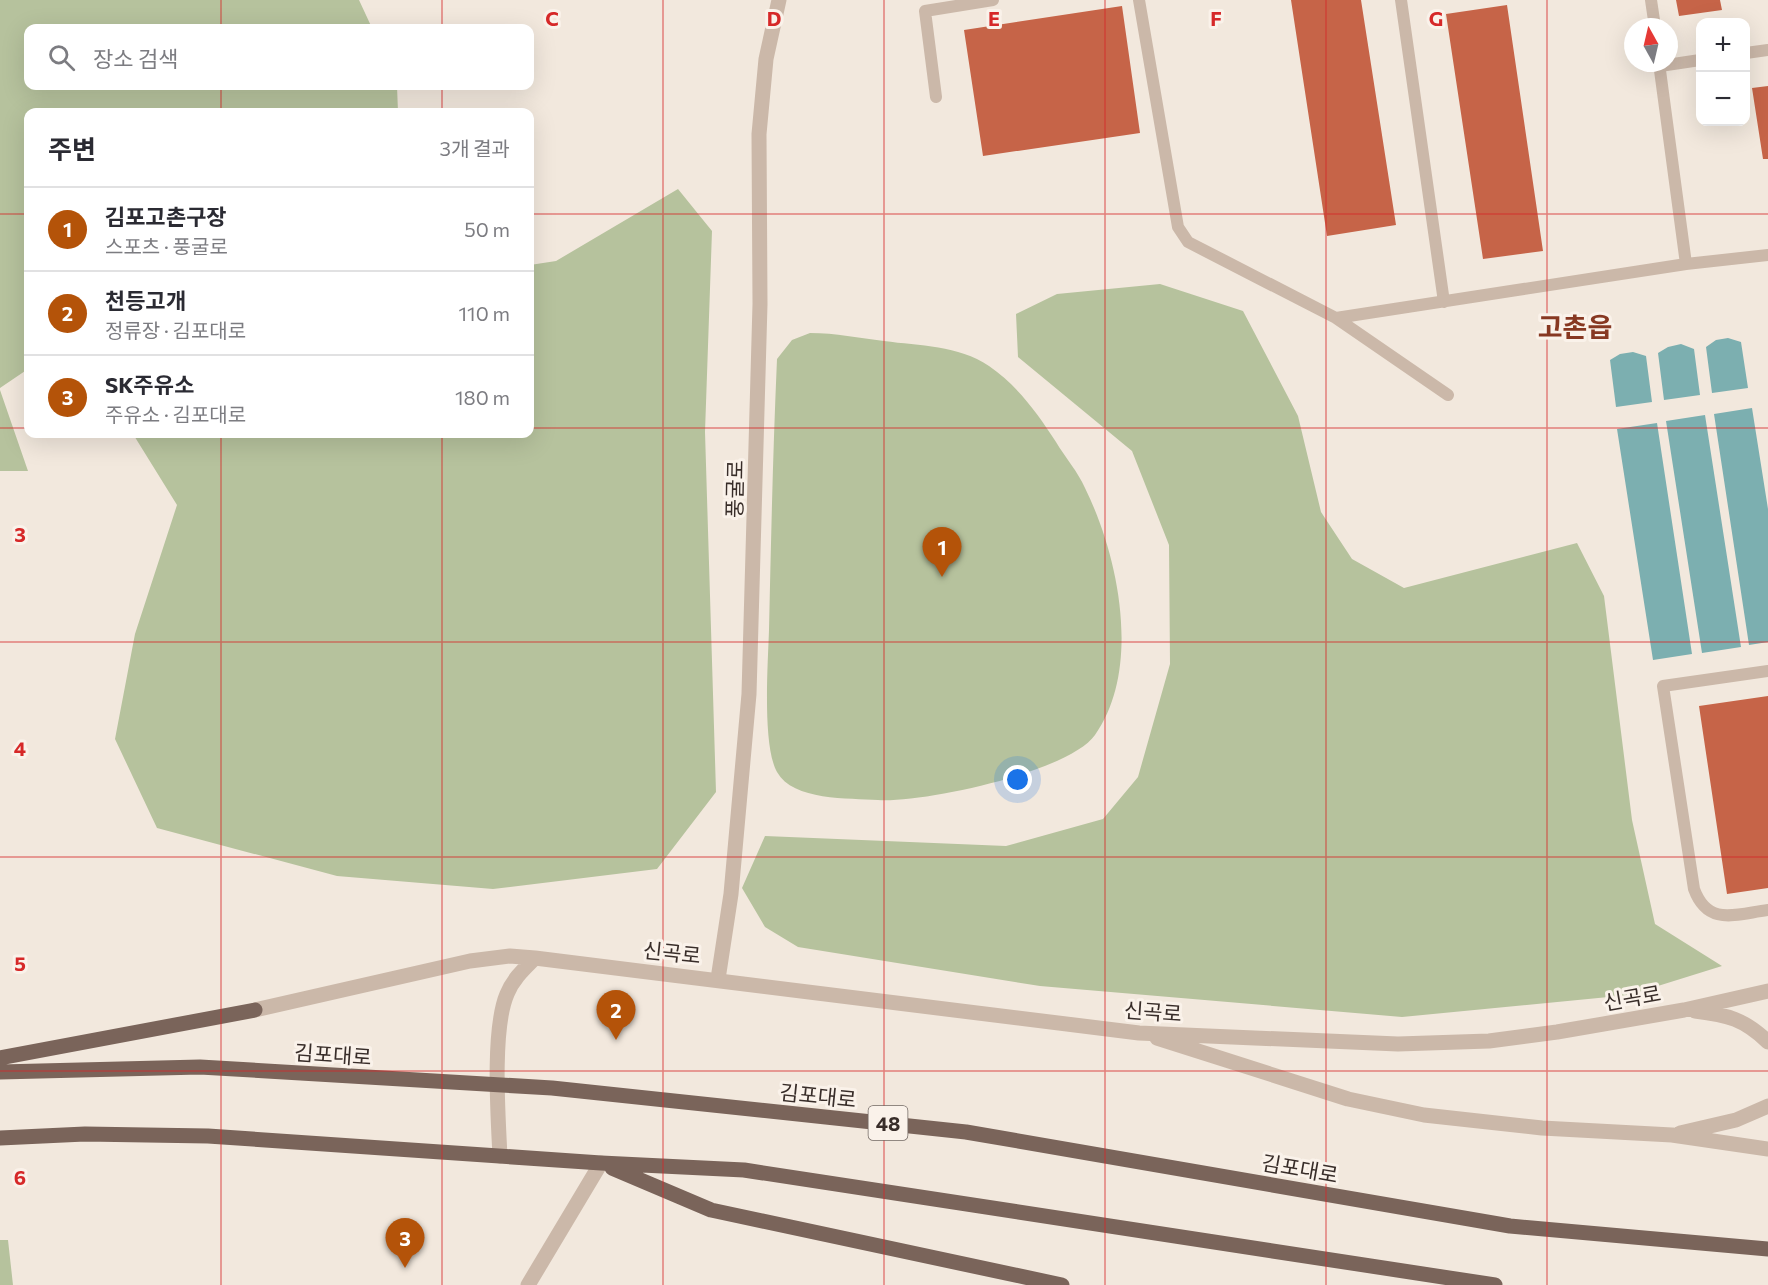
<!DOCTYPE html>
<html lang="ko">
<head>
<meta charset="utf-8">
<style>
	body { margin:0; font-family:Commissioner,"Noto Sans KR",sans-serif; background:#f7f7f7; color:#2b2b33 }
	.controls { position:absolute; right:18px; top:18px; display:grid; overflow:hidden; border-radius:12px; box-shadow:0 6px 24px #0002 }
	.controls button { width:54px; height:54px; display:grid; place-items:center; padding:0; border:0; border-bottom:2px solid #e1e1e2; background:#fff; color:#2b2b33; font:30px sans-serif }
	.compass { position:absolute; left:1624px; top:18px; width:54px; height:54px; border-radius:50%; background:#fff; box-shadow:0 6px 24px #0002; rotate:352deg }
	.you { position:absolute; left:1018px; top:780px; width:21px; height:21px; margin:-15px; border:4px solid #fff; border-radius:50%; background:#1a73e8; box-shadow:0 0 0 9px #1a73e833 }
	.badge { display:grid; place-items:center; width:39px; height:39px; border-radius:50%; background:#b45309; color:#fff; font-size:20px; font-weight:700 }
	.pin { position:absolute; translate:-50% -50px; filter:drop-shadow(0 2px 3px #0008) }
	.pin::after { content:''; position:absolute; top:32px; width:21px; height:18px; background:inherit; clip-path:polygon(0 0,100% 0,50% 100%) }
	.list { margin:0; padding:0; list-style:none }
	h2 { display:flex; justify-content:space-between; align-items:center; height:78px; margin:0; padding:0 24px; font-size:26px }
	h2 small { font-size:20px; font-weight:400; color:#7c7c81 }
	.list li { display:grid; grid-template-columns:39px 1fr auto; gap:18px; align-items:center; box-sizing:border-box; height:84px; padding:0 24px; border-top:2px solid #e1e1e2 }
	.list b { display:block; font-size:22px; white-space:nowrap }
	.list p { margin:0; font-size:20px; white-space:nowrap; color:#7c7c81 }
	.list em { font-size:20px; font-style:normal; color:#7c7c81 }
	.icon { flex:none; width:33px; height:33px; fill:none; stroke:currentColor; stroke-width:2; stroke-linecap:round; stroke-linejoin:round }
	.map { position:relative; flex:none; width:1768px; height:1285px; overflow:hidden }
	.search { position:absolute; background:#fff; box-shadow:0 6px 24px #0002; left:24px; top:24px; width:510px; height:66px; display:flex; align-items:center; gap:15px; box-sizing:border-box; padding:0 21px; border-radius:12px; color:#7c7c81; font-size:22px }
	.panel { position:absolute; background:#fff; box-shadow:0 6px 24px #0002; left:24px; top:108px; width:510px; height:330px; border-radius:12px }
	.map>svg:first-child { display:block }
	.green { fill:#b6c29d }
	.water { fill:#7cafb0 }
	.building { fill:#c66448 }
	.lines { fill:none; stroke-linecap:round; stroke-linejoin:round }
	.service { stroke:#cbb8a9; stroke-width:12 }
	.minor { stroke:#cbb8a9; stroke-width:15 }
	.tertiary { stroke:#cbb8a9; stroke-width:15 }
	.primary { stroke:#7a645a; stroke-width:15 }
	.grid { fill:none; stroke:#d62828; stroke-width:1.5; stroke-opacity:0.55 }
	.labels { text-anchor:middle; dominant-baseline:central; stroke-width:6; stroke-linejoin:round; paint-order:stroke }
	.shield { fill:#faf2ea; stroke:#726863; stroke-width:1.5 }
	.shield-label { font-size:20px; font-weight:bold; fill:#382d29 }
	.street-label { font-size:21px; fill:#382d29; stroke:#faf2ea }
	.district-label { font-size:27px; font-weight:bold; fill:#873822; stroke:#faf2ea }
	.grid-label { font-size:20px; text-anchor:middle; font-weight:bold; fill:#d62828; stroke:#faf2ea; stroke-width:6; stroke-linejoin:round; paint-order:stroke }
</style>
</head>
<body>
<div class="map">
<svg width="1768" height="1285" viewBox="0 0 1768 1285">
	<rect width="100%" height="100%" fill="#f2e8dd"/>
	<path class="green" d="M0 0H359L372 28H28V86H397L398 112H28V369L0 388Z
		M678 189 712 231 705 432 716 792 657 869 493 889 337 876 157 828 115 739 135 634 177 505 133 434H530V265L556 261Z
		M1160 284 1243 311 1298 416 1321 512 1352 559 1404 588 1577 543 1604 596 1632 820 1655 924 1722 966 1629 995 1402 1017 1040 986 798 947 765 927 742 888 765 836 1006 846 1103 819 1138 777 1170 664 1169 545 1132 451 1018 357 1016 314 1057 294Z
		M810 333C836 333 859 338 884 341 920 346 958 345 989 366 1017 385 1038 414 1056 442 1065 457 1078 472 1085 488 1119 557 1142 668 1095 735 1069 772 922 803 878 800 849 798 793 801 777 772 762 745 768 663 769 630 771 540 773 449 777 359L792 340Z
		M0 390 28 471H0Z
		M0 1240H8L13 1285H0Z"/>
	<path class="water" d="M1728 338 1741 342 1748 388 1712 393 1706 347 1716 340Z
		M1681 344 1694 349 1700 395 1664 400 1658 353 1668 347Z
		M1633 352 1646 356 1652 402 1616 407 1610 360 1620 354Z
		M1752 408 1768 509V642L1749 645 1714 414Z
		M1705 415 1741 647 1702 653 1666 421Z
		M1657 423 1692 654 1653 660 1617 429Z"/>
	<path class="building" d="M1291 0H1361L1396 225 1327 236Z
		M1676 0H1720L1722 10 1679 16Z
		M1507 5 1543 251 1483 259 1446 14Z
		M1122 6 1140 133 983 156 964 30Z
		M1768 86V159H1763L1752 88Z
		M1768 696V888L1727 894 1699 706Z"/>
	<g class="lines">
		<path class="service" d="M1139 0 1178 227 1188 242 1336 318 1686 264 1768 255
			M1401 0 1444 302
			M1651 0 1655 27
			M1746 53 1768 50
			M1659 63 1686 264
			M1660 66 1700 60
			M936 97 925 11 993 0
			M1336 318 1448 395
			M1768 671 1663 686 1694 889C1708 927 1736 914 1768 910"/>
		<path class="minor" d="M718 979 731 894 749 694 760 304 759 134 766 59 779 0
			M528 1285 601 1163"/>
		<path class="tertiary" d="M255 1010 470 961 510 956 535 958
			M1695 1011C1728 1015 1744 1019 1768 1042
			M1157 1038 1348 1099 1424 1115 1542 1128 1672 1135 1768 1149
			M1680 1133 1736 1120 1768 1106
			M500 1156C498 1116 492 1029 507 994 513 979 524 969 535 958L1139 1033 1398 1044 1489 1041 1557 1032 1684 1010 1768 991"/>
		<path class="primary" d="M0 1058 255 1010
			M0 1072 200 1067 552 1088 966 1132 1510 1226 1768 1249
			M0 1138 85 1134 208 1136 601 1163 744 1170 1495 1285
			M612 1168 711 1210 1062 1285"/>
	</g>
	<path class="grid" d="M221 0V28M442 0V28M663 0V1285M884 0V1285M1105 0V1285M1326 0V1285M1547 0V1285M221 86V112M442 86V112M0 214H28M530 214H1768M0 428H28M530 428H1768M221 434V1285M442 434V1285M0 642H1768M0 857H1768M0 1071H1768"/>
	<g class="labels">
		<rect class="shield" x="868.5" y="1106" width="39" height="34" rx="4.5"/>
		<g class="shield-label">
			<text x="888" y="1123">48</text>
		</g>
		<g class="street-label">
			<text transform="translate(734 489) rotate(-89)">풍굴로</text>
			<text transform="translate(672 952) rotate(6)">신곡로</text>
			<text transform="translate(1632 997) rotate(-10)">신곡로</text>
			<text transform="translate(1153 1011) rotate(4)">신곡로</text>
			<text transform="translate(333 1054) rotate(4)">김포대로</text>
			<text transform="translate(818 1095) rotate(6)">김포대로</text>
			<text transform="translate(1300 1168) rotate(10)">김포대로</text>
		</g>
		<g class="district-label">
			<text x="1575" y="326">고촌읍</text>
		</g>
	</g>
	<g class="grid-label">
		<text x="552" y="26">C</text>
		<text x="774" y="26">D</text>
		<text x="994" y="26">E</text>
		<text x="1216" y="26">F</text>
		<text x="1436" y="26">G</text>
		<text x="20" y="542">3</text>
		<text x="20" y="756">4</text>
		<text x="20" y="971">5</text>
		<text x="20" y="1185">6</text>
	</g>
</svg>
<div class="controls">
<button>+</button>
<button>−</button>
</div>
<svg class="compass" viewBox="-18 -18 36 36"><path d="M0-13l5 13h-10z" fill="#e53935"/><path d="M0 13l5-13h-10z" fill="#7c7c81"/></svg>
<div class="you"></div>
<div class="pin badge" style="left:942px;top:577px">1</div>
<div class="pin badge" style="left:616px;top:1040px">2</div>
<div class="pin badge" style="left:405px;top:1268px">3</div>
<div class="search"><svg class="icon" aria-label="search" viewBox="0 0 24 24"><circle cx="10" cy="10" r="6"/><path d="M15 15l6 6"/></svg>장소 검색</div>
<section class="panel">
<h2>주변<small>3개 결과</small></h2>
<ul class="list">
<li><span class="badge">1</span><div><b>김포고촌구장</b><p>스포츠 · 풍굴로</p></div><em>50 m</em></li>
<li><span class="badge">2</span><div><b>천등고개</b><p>정류장 · 김포대로</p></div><em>110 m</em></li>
<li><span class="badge">3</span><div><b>SK주유소</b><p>주유소 · 김포대로</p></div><em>180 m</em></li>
</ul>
</section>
</div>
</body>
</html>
